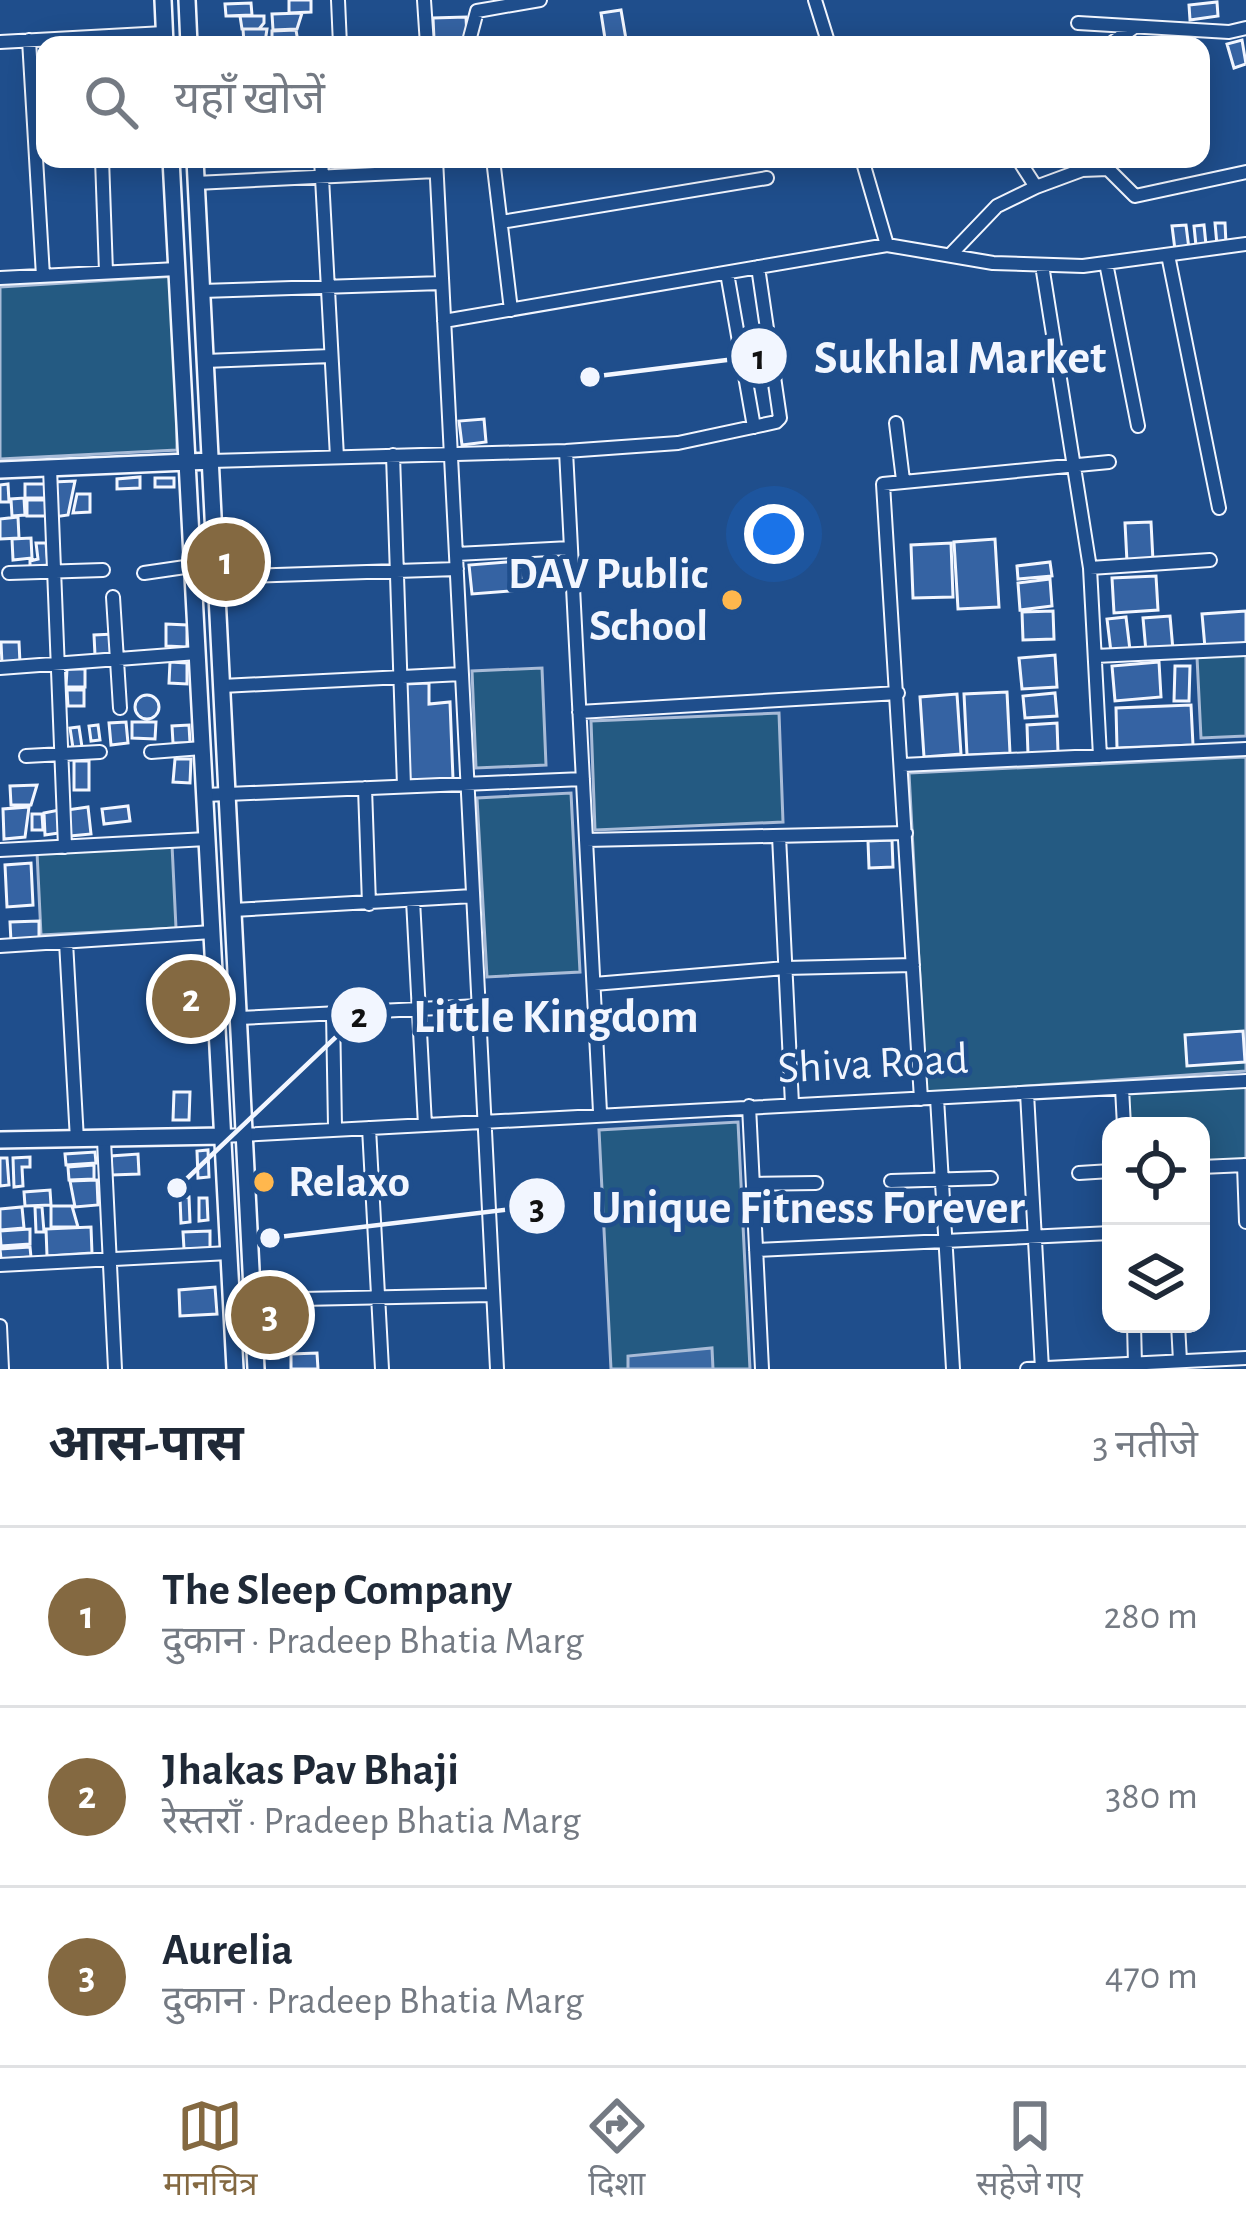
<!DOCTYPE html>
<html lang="hi">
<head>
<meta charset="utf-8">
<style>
	body { margin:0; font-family:"Alegreya Sans","Noto Sans Devanagari",sans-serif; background:#f2f2f3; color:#1f2937 }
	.controls { position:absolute; right:36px; bottom:36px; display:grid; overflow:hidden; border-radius:24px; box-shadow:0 6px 30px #0003 }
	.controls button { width:108px; height:108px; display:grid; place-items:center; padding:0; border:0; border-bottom:3px solid #e0e1e3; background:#fff; color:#1f2937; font:60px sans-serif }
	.you { position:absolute; left:774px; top:534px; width:42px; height:42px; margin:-30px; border:9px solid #fff; border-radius:50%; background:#1a73e8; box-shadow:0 0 0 18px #1a73e833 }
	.badge { display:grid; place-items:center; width:78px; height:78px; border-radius:50%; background:#846941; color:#fff; font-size:39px; font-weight:700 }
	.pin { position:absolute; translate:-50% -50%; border:6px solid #fff; box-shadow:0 3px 12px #0006 }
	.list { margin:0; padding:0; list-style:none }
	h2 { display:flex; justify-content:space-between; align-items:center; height:156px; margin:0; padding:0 48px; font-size:51px }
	h2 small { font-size:39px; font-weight:400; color:#747a83 }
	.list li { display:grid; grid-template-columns:78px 1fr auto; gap:36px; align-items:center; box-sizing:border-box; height:180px; padding:0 48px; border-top:3px solid #e0e1e3 }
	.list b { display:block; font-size:45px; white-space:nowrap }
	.list p { margin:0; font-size:39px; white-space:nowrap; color:#747a83 }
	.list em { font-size:39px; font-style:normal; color:#747a83 }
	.icon { flex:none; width:66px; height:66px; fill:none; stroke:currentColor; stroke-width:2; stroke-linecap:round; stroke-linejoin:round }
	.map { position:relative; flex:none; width:1246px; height:1369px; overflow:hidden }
	.search { position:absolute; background:#fff; box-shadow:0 6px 30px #0003; left:36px; right:36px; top:36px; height:132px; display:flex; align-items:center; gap:30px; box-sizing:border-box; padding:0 42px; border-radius:24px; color:#747a83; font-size:45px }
	.sheet { height:696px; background:#fff }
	nav { display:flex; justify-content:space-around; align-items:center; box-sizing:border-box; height:168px; border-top:3px solid #e0e1e3; background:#fff; font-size:33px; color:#747a83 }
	nav a { display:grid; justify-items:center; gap:6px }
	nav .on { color:#846941 }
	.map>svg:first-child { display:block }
	.green { fill:#245a82; stroke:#a8bbd7; stroke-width:3 }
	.water { fill:#3b69a3; stroke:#a8bbd7; stroke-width:3 }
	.building { fill:#3563a3; stroke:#f2f6ff; stroke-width:3 }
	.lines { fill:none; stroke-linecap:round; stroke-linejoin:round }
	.minor-casing { stroke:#f2f6ff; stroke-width:16 }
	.tertiary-casing { stroke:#f2f6ff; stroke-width:20 }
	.minor { stroke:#1f4e8c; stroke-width:12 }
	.tertiary { stroke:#1f4e8c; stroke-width:15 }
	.poi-dot { fill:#ffb74d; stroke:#1f4e8c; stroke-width:4.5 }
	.labels { text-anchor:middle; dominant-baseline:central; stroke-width:9; stroke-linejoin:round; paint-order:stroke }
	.poi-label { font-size:45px; font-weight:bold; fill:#f2f6ff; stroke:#1f4e8c; text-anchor:end }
	.street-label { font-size:45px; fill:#f2f6ff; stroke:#1f4e8c }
	.leader { fill:none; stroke:#f2f6ff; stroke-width:4.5 }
	.callout-dot { fill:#f2f6ff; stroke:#1f4e8c; stroke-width:4.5 }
	.mark-label { font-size:36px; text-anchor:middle; font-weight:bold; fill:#111 }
	.callout-label { font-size:48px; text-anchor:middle; font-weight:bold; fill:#f2f6ff; stroke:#1f4e8c; stroke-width:9; stroke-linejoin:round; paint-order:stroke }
</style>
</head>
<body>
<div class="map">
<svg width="1246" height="1369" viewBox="0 0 1246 1369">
	<rect width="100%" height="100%" fill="#1f4e8c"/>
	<path class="green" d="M177 276V450L0 459V287Z
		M1246 655V736L1201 738 1197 657Z
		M542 668 546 765 476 768 472 671Z
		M779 713 783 822 595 830 591 721Z
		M1246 757V1071L926 1093 909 773Z
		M571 793 580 972 487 977 477 798Z
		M172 845 176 928 41 935 37 852Z
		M1246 1081V1165L1201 1167V1126H1124L1122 1088Z
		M738 1122 750 1369H611L599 1130Z"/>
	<path class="water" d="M712 1348 713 1369H628V1356Z"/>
	<path class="building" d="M289 0H311V12L289 13Z
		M1217 2 1218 16 1190 20 1189 5Z
		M251 3 252 15 226 16 225 4Z
		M621 10 627 45H606L601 13Z
		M302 13 297 29 273 30 272 14Z
		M240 16H264V23L259 29H242Z
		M466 17 467 38 434 39 433 18Z
		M243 29H267L265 42 244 43Z
		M296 30 298 42H272V31Z
		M1242 40 1246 64 1234 68 1227 44Z
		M1215 223H1225L1226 244 1217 245Z
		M1186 225 1189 249 1175 250 1172 226Z
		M1204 225 1206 245 1196 246 1194 226Z
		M484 419 486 442 462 445 459 421Z
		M140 477V488L117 489V479Z
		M155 478H174V487H155Z
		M75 481 68 515 54 517 53 482Z
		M8 484 9 502H0V485Z
		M25 484H46V498H25Z
		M77 494H90V512L73 513Z
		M24 498 25 515 12 516 11 499Z
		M27 500H48V516H27Z
		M18 517 19 538 0 539V519Z
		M1151 522 1153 561 1127 562 1125 523Z
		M31 538 32 558 13 560 12 539Z
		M995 539 999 607 958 609 954 542Z
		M36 543H46L48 566 30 568V561L38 559Z
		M951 543 953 597 913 598 911 545Z
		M519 561 522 590 472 594 469 565Z
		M1050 562 1052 576 1018 579 1017 566Z
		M1156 576 1158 610 1114 613 1112 578Z
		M1050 579 1052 606 1020 610 1018 583Z
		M1053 611 1054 639 1023 640 1022 612Z
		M1246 611V645L1205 648 1202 614Z
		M1170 616 1173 650 1146 652 1143 618Z
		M1126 617 1130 650 1111 652 1107 619Z
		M166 624 187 625V647L166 646Z
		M114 634 115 653 95 655 94 635Z
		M1 642H19L20 663 2 664Z
		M1055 655 1057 687 1022 689 1019 658Z
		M170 662 187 663V684L169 683Z
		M1159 662 1161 697 1115 701 1112 666Z
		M1175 666H1190L1189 701H1174Z
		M67 669H85V687H66Z
		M429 683V704L450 702 453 779 409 780 404 684Z
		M67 690H84V706H68Z
		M1007 692 1010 753 967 755 964 694Z
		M1055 693 1057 716 1025 718 1023 696Z
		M957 694 961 754 924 757 920 697Z
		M135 707a12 12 0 1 1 24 0a12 12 0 1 1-24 0Z
		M1191 705 1193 745 1117 748 1116 708Z
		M126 722 128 743 111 745 109 723Z
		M132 722H156L155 739 132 738Z
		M1057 723 1058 752 1028 754 1027 725Z
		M98 725 100 740 91 741 89 726Z
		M189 725 190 743H173L172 726Z
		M79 727 82 747 73 748 70 728Z
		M175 759H191L190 783 173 782Z
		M74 761H89V790H74Z
		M37 785 31 805H11L10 786Z
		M128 806 130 821 104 824 102 809Z
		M29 807 25 837 4 839 3 809Z
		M88 807 91 834 70 836 67 810Z
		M59 810V833L45 835 44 813Z
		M32 814H42L43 830H32Z
		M892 840 893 867 869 868 868 841Z
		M31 863 33 905 7 907 5 865Z
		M39 921V940L11 942 10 922Z
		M1243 1031 1245 1062 1187 1066 1185 1035Z
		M174 1092H190L189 1120H173Z
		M208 1150 209 1177 198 1178 197 1151Z
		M95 1152 96 1163 66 1165 65 1154Z
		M138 1154 139 1174 112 1175 111 1156Z
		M30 1157V1167H22L23 1186 14 1187 13 1158Z
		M0 1158H7L9 1185 0 1186Z
		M94 1165V1179L69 1180 68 1167Z
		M97 1180 98 1205 75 1207 70 1181Z
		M50 1190 51 1205 25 1206 24 1192Z
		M189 1197 190 1222 181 1223 180 1198Z
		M199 1198H207L208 1220 199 1221Z
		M51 1206H72L78 1227H51Z
		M22 1207 24 1228 0 1230V1209Z
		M35 1207H42L44 1232H36Z
		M91 1227 92 1253 47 1256 46 1229Z
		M30 1229V1244L1 1246 0 1231Z
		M210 1231V1248L184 1249 183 1232Z
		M30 1247 31 1257 1 1259 0 1249Z
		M215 1287 217 1314 180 1316 179 1290Z
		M268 1332H277L278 1358H269Z
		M317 1353 318 1369H291V1354Z"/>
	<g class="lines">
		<g class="minor-casing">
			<path id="minor" d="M338 0 340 45
				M424 0 427 45
				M815 0 829 45
				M1078 23 1229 32 1246 28
				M29 40 43 276
				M0 42 164 33
				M468 45 477 11 540 0
				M1109 45 1133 28
				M102 159 106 272
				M321 159 337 457
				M436 159 497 1369
				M493 159 511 310
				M862 159 887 245
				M196 183 436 171
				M1036 187 1082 170 1108 169 1135 196 1246 172
				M501 222 767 178
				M951 254 997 206 1036 187 1018 159
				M1168 255 1219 508
				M1106 263 1138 426
				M1042 265 1090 568 1100 756
				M727 273 754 427
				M0 278 177 269
				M202 291 442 283
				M444 321 887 245 993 263 1083 266 1246 244
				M205 361 331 356
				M896 423 903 480
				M566 451 600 1112
				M393 455 404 786
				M211 461 566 451 678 443 776 422 780 418 758 267
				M50 468 65 847
				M456 554 570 548
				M1090 568 1210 560
				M9 573 103 570
				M144 573 192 566
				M216 577 457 569
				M113 597 120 708
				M1095 656 1246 649
				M0 668 197 653
				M222 686 462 674
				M579 712 898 693
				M151 752 202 748
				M26 756 100 752
				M902 765 1246 749
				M365 788 369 904
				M205 795 583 779
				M779 836 792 1104
				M586 840 906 833
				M0 850 207 839
				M413 900 425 1125
				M233 910 473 896
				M66 942 77 1140
				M0 946 212 932
				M594 984 785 968 913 965
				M333 1013 335 1126
				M239 1018 479 1006
				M1122 1088 1124 1126
				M1027 1093 1042 1369
				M937 1098 953 1369
				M921 1099 883 484 1109 462
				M749 1106 762 1369
				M369 1128 382 1369
				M223 1136 1246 1081
				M104 1140 115 1369
				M1244 1165 1246 1222
				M1201 1167 1246 1165
				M1079 1173 1111 1171
				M891 1181 991 1178
				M753 1184 816 1183
				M756 1250 1111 1233
				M0 1265 229 1253
				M252 1300 491 1295
				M1134 1324 1135 1365
				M1178 1324 1180 1361
				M0 1326 2 1369
				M1027 1369 1246 1358"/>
		</g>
		<g class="tertiary-casing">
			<path id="tertiary" d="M163 0 165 45
				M187 0 189 45
				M171 159 235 1369
				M195 159 256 1369
				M0 470 211 461
				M0 1140 223 1136"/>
		</g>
		<use href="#minor" class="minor"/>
		<use href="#tertiary" class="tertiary"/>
	</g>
	<g class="poi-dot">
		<circle cx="732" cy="600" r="12"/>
		<circle cx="264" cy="1182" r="12"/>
	</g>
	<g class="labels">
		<g class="poi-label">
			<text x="708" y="574">DAV Public<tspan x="708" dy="52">School</tspan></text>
			<text x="288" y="1182" text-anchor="start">Relaxo</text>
		</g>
		<g class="street-label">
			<text transform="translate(873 1064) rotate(-3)">Shiva Road</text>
		</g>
	</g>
	<path class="leader" d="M590 377L759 356M177 1188L359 1015M270 1238L537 1206"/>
	<g class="callout-dot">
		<circle cx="590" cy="377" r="12"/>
		<circle cx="177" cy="1188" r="12"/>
		<circle cx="270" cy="1238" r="12"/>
		<circle cx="759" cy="356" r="30"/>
		<circle cx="359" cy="1015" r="30"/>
		<circle cx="537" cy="1206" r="30"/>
	</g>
	<g class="mark-label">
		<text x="759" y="369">1</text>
		<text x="359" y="1027">2</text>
		<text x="537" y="1219">3</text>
	</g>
	<g class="callout-label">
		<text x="960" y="373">Sukhlal Market</text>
		<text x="556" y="1032">Little Kingdom</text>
		<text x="808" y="1223">Unique Fitness Forever</text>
	</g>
</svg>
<div class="controls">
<button><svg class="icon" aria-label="locate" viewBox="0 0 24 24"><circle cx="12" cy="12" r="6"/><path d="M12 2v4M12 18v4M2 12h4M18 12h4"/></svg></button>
<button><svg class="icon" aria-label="layers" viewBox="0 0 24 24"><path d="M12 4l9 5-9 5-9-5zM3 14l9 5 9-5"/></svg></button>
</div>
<div class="you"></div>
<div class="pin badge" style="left:226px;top:562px">1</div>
<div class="pin badge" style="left:191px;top:999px">2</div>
<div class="pin badge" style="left:270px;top:1315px">3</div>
<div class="search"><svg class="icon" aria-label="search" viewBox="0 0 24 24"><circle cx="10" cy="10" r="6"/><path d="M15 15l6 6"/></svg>यहाँ खोजें</div>
</div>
<section class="sheet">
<h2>आस-पास<small>3 नतीजे</small></h2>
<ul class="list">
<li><span class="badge">1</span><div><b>The Sleep Company</b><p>दुकान · Pradeep Bhatia Marg</p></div><em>280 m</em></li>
<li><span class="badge">2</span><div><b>Jhakas Pav Bhaji</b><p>रेस्तराँ · Pradeep Bhatia Marg</p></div><em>380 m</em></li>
<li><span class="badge">3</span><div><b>Aurelia</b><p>दुकान · Pradeep Bhatia Marg</p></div><em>470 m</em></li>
</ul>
</section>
<nav>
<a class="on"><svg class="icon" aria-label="map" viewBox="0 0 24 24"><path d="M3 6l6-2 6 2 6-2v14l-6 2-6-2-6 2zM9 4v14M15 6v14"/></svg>मानचित्र</a>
<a><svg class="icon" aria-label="directions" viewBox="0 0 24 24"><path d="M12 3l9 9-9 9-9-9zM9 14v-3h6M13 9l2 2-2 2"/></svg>दिशा</a>
<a><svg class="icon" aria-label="saved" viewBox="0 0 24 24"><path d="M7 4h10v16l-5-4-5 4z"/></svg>सहेजे गए</a>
</nav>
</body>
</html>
